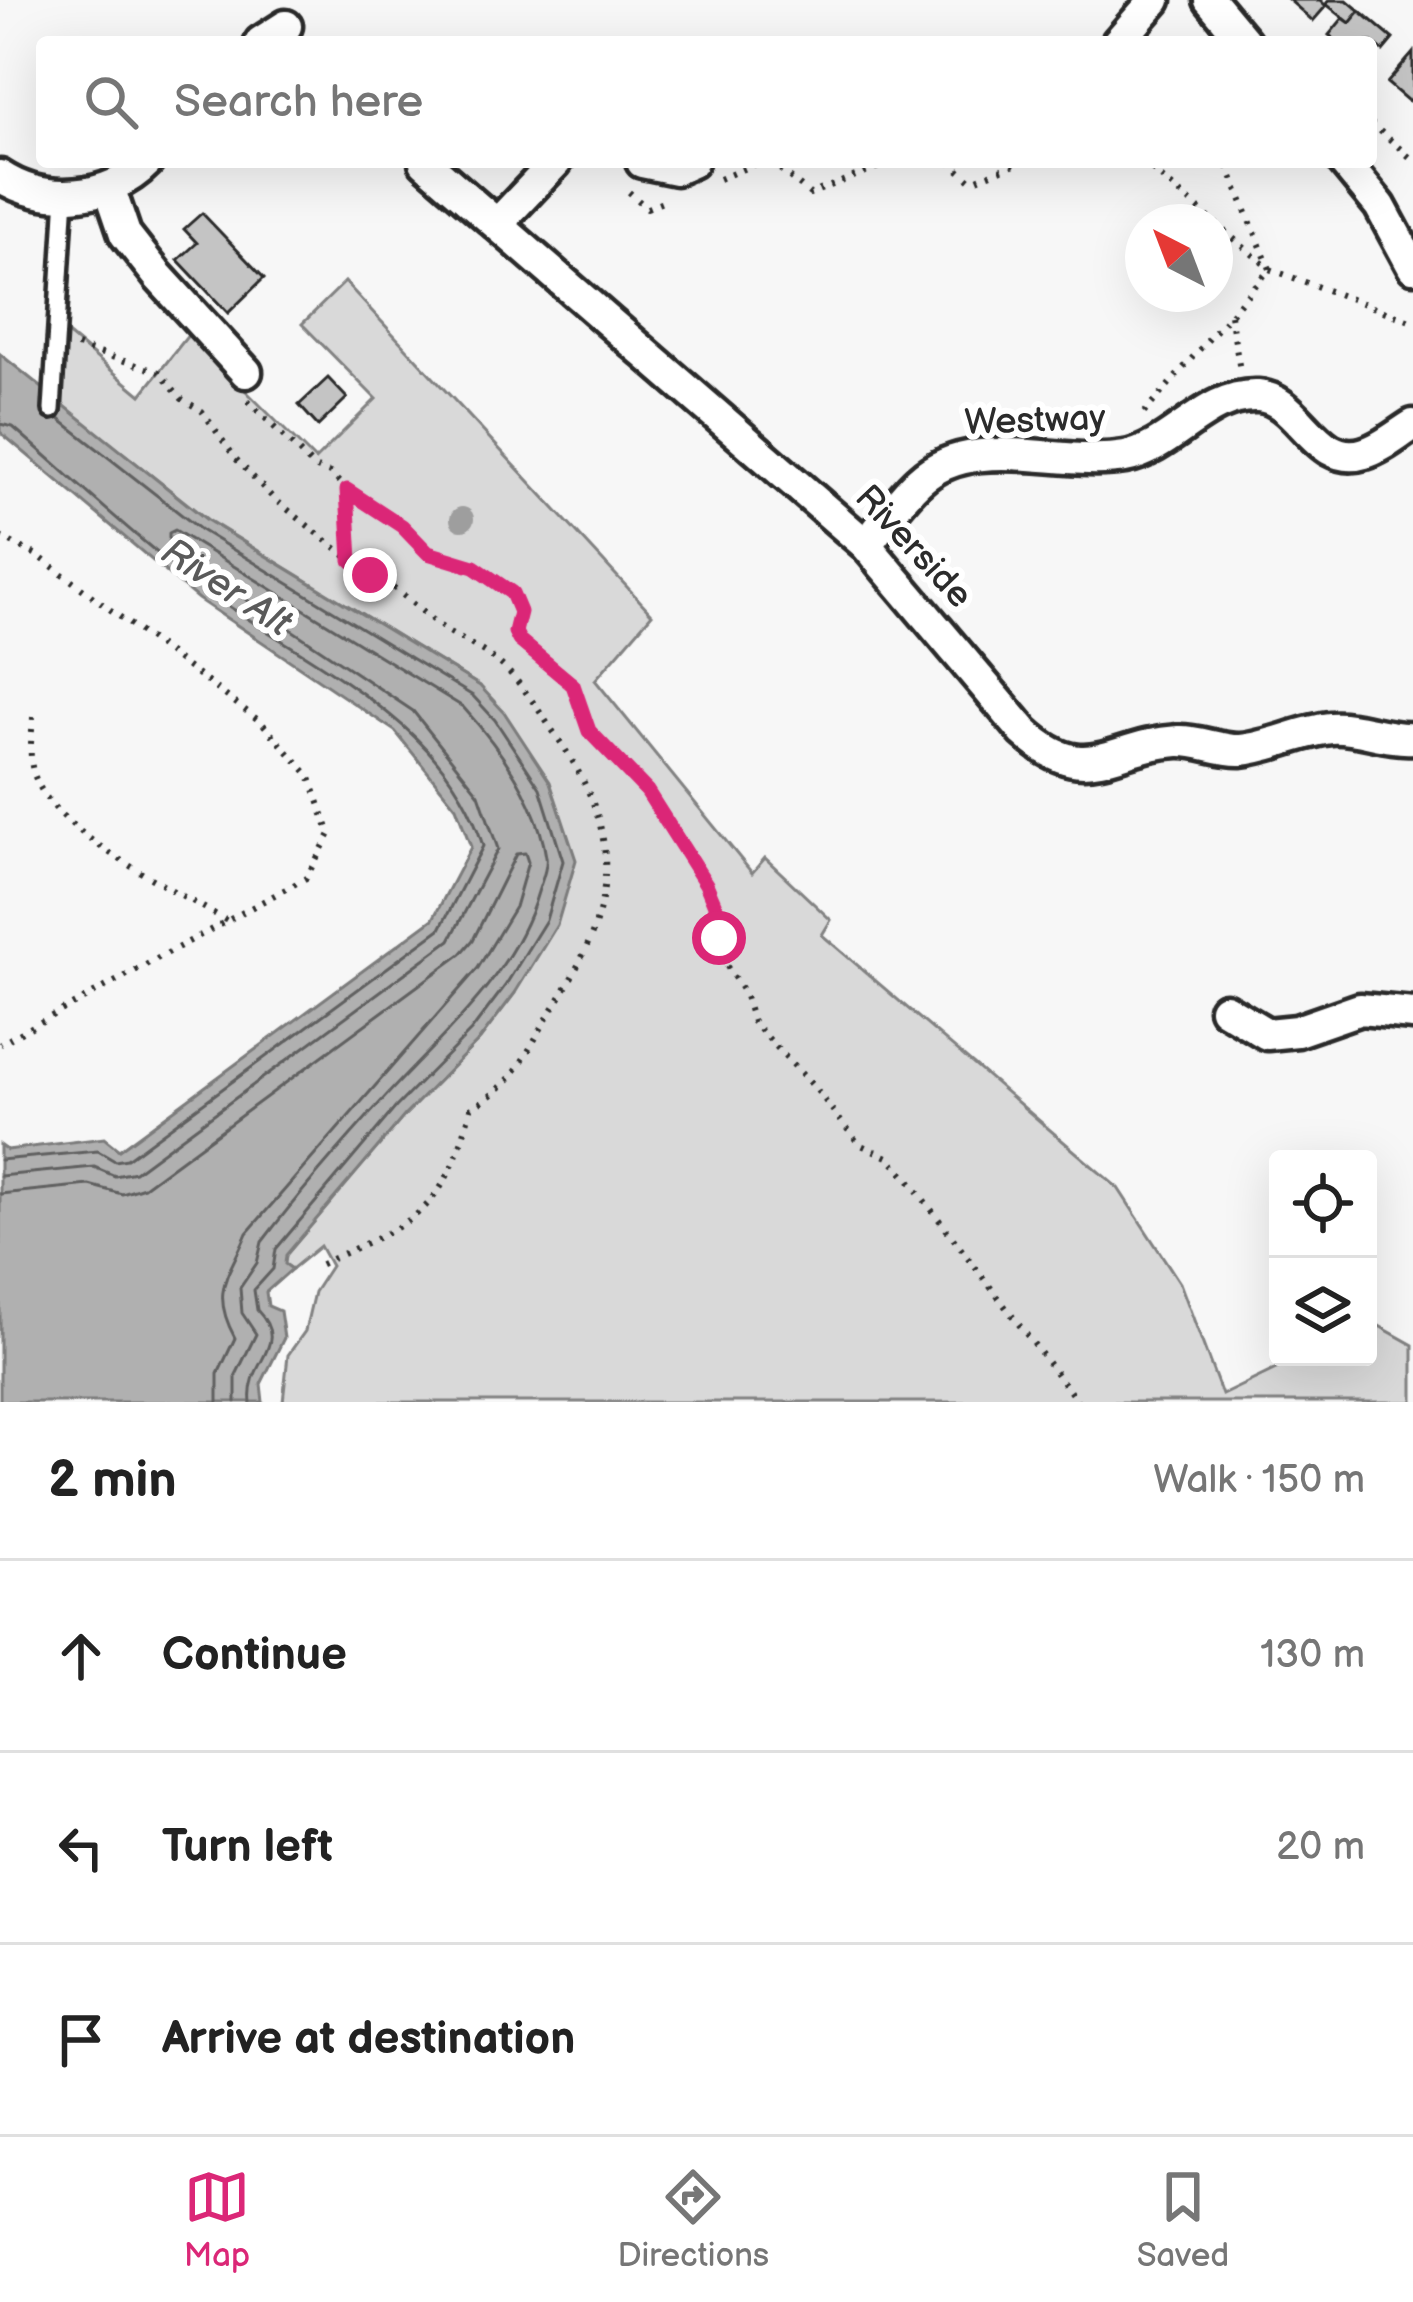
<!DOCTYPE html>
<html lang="en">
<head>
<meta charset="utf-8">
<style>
	body { margin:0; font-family:"Balsamiq Sans",sans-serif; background:#f6f6f6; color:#222 }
	.controls { position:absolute; right:36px; bottom:36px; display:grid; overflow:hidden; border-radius:12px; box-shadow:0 12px 48px #0002 }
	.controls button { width:108px; height:108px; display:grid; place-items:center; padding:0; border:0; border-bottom:3px solid #e0e0e0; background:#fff; color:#222; font:60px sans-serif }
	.compass { position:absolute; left:1125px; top:204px; width:108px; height:108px; border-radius:50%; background:#fff; box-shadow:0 12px 48px #0002; rotate:318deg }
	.stop { position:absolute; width:36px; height:36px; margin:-27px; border:9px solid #db2777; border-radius:50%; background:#fff }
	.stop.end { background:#db2777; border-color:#fff; box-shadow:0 3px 12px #0008 }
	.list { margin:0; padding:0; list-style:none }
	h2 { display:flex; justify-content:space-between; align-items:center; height:156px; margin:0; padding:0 48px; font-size:51px }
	h2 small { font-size:39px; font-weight:400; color:#767676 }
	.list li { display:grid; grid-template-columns:78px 1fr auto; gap:36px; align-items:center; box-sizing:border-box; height:192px; padding:0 48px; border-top:3px solid #e0e0e0 }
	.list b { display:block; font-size:45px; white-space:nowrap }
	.list em { font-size:39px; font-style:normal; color:#767676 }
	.icon { flex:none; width:66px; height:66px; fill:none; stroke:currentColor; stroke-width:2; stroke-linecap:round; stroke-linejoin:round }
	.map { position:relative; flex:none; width:1413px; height:1402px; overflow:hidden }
	.search { position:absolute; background:#fff; box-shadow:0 12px 48px #0002; left:36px; right:36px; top:36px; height:132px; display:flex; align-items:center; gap:30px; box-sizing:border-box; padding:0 42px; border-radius:12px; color:#767676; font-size:45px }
	.sheet { height:732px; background:#fff }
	nav { display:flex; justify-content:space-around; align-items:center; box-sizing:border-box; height:168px; border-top:3px solid #e0e0e0; background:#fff; font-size:33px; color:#767676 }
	nav a { display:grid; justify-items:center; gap:6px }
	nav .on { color:#db2777 }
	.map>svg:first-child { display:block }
	.green { fill:#d9d9d9; stroke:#828282; stroke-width:3 }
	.water { fill:#b0b0b0; stroke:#7b7b7b; stroke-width:3 }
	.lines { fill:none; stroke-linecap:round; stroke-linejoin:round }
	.shore { stroke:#606060; stroke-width:3 }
	.building { fill:#c4c4c4; stroke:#2b2b2b; stroke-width:3 }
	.lane-casing { stroke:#2b2b2b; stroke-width:24 }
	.street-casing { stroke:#2b2b2b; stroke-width:39 }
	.path { stroke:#2b2b2b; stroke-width:6; stroke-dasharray:3 9; stroke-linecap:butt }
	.lane { stroke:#fff; stroke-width:15 }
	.street { stroke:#fff; stroke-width:30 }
	.tree { fill:#9e9e9e }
	.route { stroke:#db2777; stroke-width:15 }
	.labels { text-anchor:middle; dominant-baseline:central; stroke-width:12; stroke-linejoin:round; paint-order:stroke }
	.street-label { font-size:36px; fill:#2b2b2b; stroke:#fff }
	.water-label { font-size:39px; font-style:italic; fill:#5a5a5a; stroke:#fff }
</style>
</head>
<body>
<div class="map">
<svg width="1413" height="1402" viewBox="0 0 1413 1402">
	<rect width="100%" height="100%" fill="#f7f7f7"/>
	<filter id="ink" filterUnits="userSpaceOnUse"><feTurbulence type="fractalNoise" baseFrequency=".00833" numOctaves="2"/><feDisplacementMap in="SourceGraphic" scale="24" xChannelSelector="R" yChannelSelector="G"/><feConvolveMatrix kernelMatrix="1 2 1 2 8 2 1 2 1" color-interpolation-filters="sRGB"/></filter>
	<g filter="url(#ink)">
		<path class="green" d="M345 282 652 614 595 680 752 873 765 858 831 920 822 935 1118 1188 1180 1283 1222 1395 1301 1357H1368V1324L1372 1322 1413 1345V1402H283L288 1355 305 1331 314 1292 331 1266 320 1246 292 1269 284 1264 286 1255 405 1115 480 1039 515 993 480 686 208 520 62 405 64 331 141 395 189 334 315 460 376 399 302 324Z"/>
		<path class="water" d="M0 354 207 520 480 686 504 712 550 782 576 860 557 925 515 993 480 1039 405 1115 286 1255 285 1264 292 1269 266 1292 268 1306 280 1311 284 1338 261 1384 263 1402H0V1145L7 1150 104 1138 119 1150 433 919 471 847 456 807 395 731 198 599 0 432Z"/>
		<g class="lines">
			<path class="shore" d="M58 418 201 530 473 696 495 720 540 788 563 861 546 920 505 986 471 1031 396 1107 276 1249 273 1269 254 1290 257 1310C292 1347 246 1360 251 1402
				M0 424 13 427C77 482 140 543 208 592 308 664 446 719 483 846L440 929 127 1159 115 1161 98 1151 0 1160
				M0 1176 94 1167 115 1176 135 1172 450 940 498 849 479 794 413 711 214 578 169 540V533L175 530 463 707C500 748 538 801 546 857 548 868 541 882 538 892 514 975 443 1034 387 1095 344 1142 300 1192 262 1242L257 1263 240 1288 242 1313 256 1334 236 1375V1402
				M0 1194 89 1185 122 1194 144 1187 461 954 473 940 516 854 525 853 528 862 515 907 478 968 247 1233C229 1276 209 1290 235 1338L218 1374V1402"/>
		</g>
		<path class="building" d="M1289 0H1320L1326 6 1313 21Z
			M1329 0H1347L1360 11 1350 23 1326 4Z
			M1360 11 1393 39 1383 51 1374 44 1371 48V42H1338L1329 35 1343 18 1350 23Z
			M1413 53V96L1408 101 1387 83Z
			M202 213 264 278 228 313 178 260 197 243 184 229Z
			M328 378 347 398 318 426 299 405Z"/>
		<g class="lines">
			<g class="lane-casing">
				<path id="lane" d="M52 410 65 195"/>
			</g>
			<g class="street-casing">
				<path id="street" d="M1210 0 1245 42
					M261 42 286 26
					M1118 42 1155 0
					M425 162 866 545 1024 732C1086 789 1110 745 1178 741 1199 740 1220 751 1241 750 1272 747 1301 731 1331 728 1358 726 1386 740 1413 738
					M642 162 676 169 692 162
					M1344 162 1380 206 1413 267
					M0 176C44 205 109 201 147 162
					M109 187 125 234 158 276 246 372
					M498 223 556 162
					M866 545C883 524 899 499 919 481 973 431 1060 468 1125 457 1173 448 1206 393 1258 396 1301 399 1315 469 1365 453 1382 448 1398 434 1413 425
					M1225 1009 1267 1034 1297 1031 1360 1009 1413 1014"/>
			</g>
			<path class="path" d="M1171 42 1175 38
				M1371 123 1413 160
				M771 162 810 194 891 162
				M949 162 972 181 1020 162
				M1143 162 1214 222
				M719 179 760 162
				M629 192 647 208 668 200
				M1215 223 1270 269 1226 162
				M1230 315 1240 370
				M77 346 159 372 182 399 202 411 236 459 272 497 370 575C397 585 419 612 443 628 461 640 482 649 498 662 521 681 538 710 555 734 628 839 617 908 551 1012 524 1055 518 1082 471 1108 443 1219 414 1220 319 1265
				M248 401 314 467 330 473 347 490 402 526 428 553 474 567 512 593 520 612 515 632 519 640 573 685 589 731 647 791 706 884 717 910 726 965 744 993 753 1022 815 1088 859 1144 888 1157 908 1179 1078 1402
				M1144 413 1270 269 1413 322
				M347 490 351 558
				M0 537 37 555 261 722 309 775 330 834 306 878 0 1044
				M33 717C32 735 28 757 34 774 54 835 174 889 227 921"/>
			<use href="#lane" class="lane"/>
			<use href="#street" class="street"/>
		</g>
		<circle class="tree" cx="462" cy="519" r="12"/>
	</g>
	<g class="lines" filter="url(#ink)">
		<path class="route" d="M370 575 351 560 347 490 402 526 428 553 474 567 512 593 520 612 515 632 519 640 573 685 589 731 647 791 706 884 717 910 719 938"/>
	</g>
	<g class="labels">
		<g class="street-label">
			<text transform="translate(1035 421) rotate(-2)">Westway</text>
			<text transform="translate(913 547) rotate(47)">Riverside</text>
		</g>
		<g class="water-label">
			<text transform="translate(226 588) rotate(33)">River Alt</text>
		</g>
	</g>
</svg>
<div class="controls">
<button><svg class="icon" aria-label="locate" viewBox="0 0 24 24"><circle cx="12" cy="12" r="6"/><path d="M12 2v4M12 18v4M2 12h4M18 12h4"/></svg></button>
<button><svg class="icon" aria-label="layers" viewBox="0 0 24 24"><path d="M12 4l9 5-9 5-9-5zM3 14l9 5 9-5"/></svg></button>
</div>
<svg class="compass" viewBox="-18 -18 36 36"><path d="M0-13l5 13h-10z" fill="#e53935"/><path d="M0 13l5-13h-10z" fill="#767676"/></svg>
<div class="stop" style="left:719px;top:938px"></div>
<div class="stop end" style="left:370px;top:575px"></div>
<div class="search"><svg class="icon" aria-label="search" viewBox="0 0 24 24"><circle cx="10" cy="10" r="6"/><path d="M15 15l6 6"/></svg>Search here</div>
</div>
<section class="sheet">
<h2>2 min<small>Walk · 150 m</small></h2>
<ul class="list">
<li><svg class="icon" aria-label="ahead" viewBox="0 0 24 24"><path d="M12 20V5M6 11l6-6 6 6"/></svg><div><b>Continue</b></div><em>130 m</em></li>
<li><svg class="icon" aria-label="left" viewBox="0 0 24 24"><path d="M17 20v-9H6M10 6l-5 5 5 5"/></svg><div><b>Turn left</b></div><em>20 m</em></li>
<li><svg class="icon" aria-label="arrive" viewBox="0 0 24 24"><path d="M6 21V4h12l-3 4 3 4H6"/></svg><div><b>Arrive at destination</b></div></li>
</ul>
</section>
<nav>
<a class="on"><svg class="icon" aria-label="map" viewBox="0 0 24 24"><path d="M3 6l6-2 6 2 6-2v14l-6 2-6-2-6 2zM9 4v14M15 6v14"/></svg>Map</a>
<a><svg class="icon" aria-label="directions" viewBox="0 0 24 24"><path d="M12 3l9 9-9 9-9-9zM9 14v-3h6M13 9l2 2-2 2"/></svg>Directions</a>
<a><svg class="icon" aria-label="saved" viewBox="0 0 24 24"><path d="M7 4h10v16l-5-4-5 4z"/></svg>Saved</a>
</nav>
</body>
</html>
